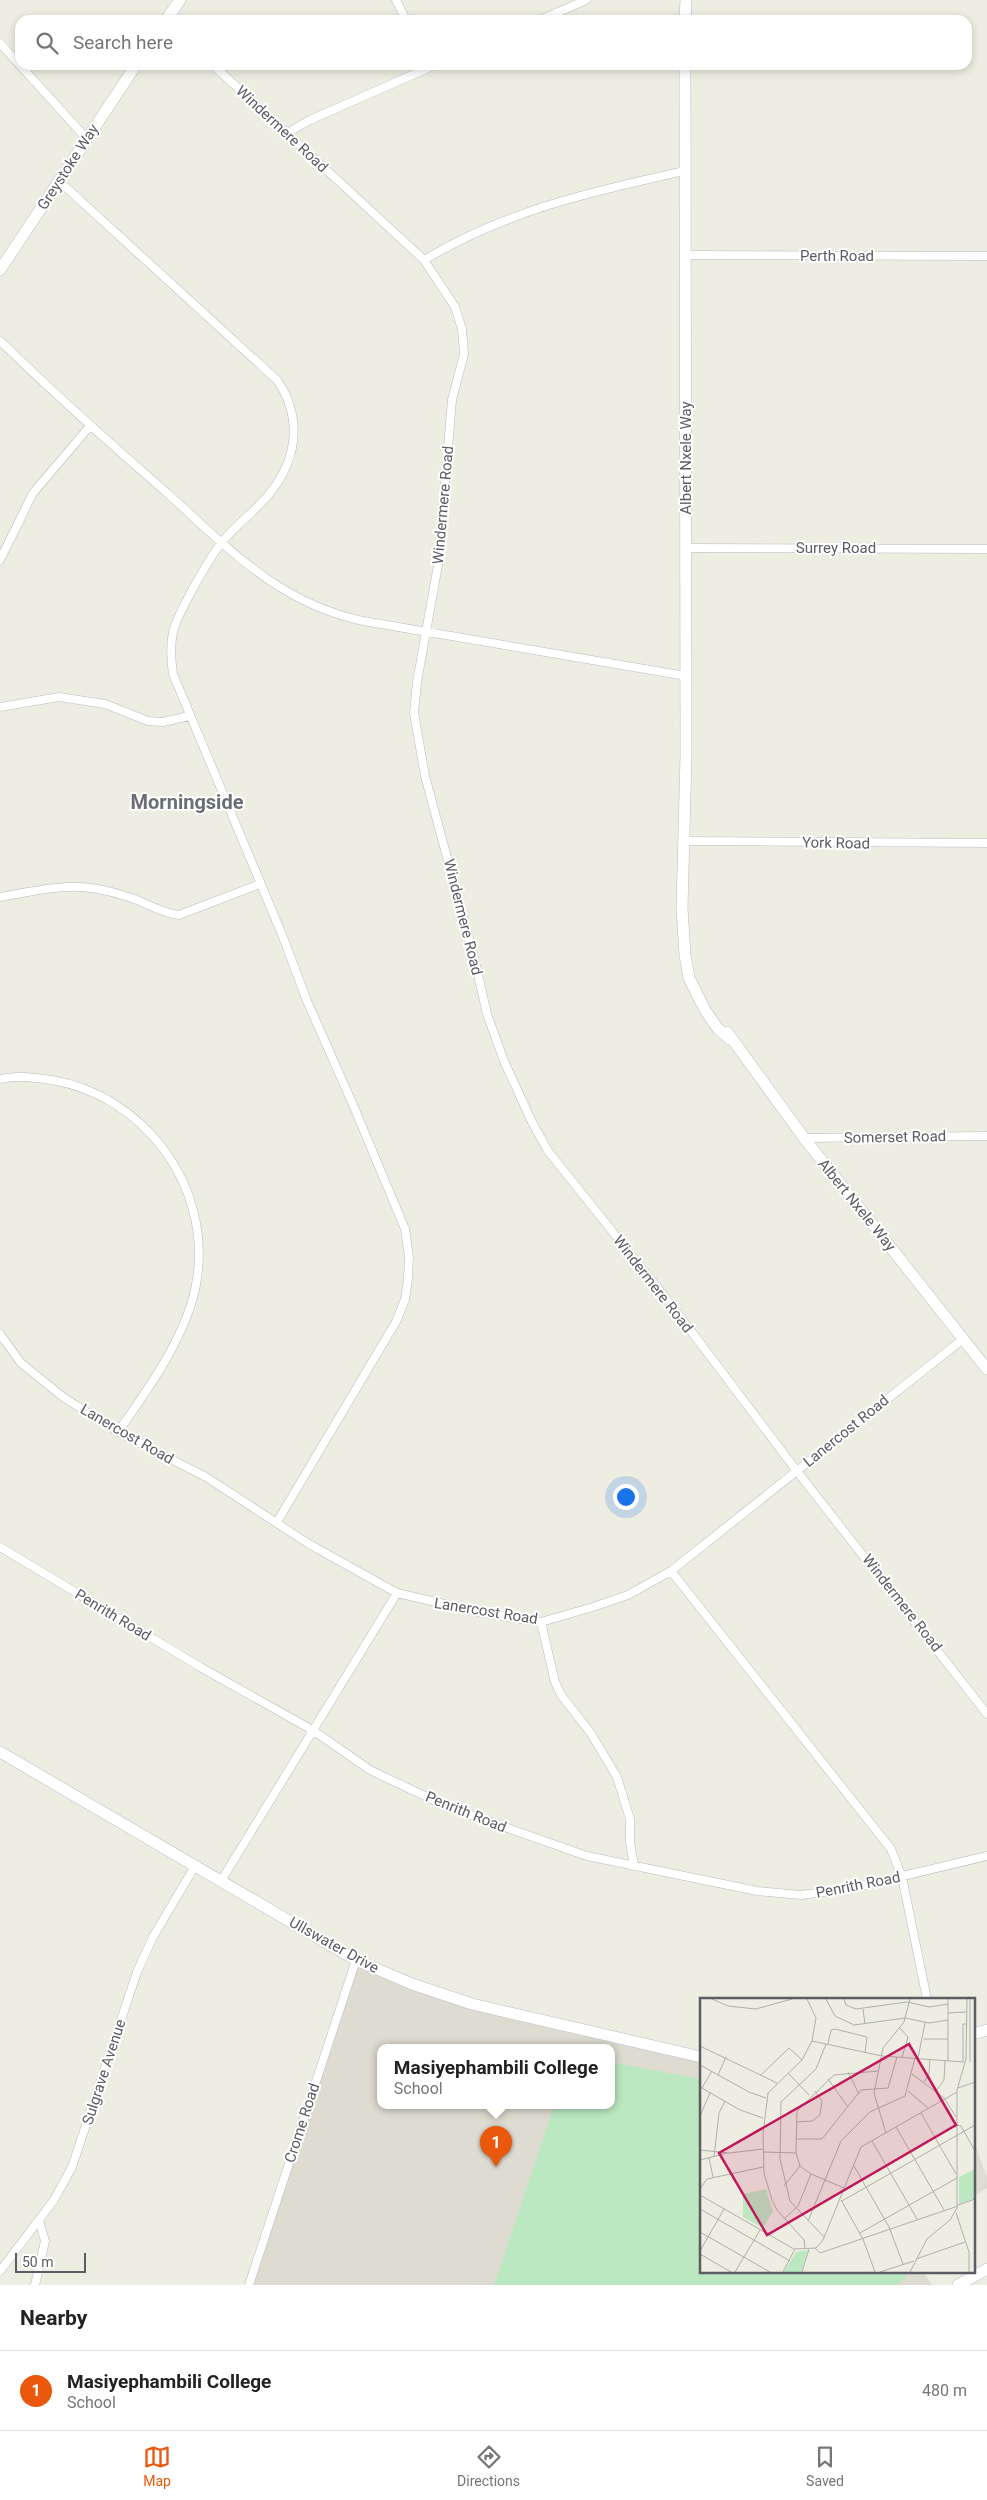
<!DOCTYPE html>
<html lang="en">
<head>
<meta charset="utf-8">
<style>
	body { margin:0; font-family:Roboto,sans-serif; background:#f2f2f2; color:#222 }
	.scale { position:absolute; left:15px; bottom:12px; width:71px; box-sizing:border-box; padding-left:5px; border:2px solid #5a5d63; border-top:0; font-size:14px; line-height:18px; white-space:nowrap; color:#5a5d63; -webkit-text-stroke:4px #fff; paint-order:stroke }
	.you { position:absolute; left:625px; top:1496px; width:18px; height:18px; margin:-12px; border:4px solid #fff; border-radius:50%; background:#1a73e8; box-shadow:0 0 0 8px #1a73e833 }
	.badge { display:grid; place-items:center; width:32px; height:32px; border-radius:50%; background:#ea580c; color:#fff; font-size:16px; font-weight:700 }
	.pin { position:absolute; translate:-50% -41px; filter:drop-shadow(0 1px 2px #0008) }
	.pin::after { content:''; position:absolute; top:26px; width:18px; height:15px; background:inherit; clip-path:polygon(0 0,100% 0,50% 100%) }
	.popup { position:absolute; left:377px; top:2044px; width:238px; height:65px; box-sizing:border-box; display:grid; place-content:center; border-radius:10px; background:#fff; filter:drop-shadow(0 1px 4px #0005); font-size:16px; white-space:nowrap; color:#767676 }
	.popup b { font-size:19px; color:#222 }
	.popup::after { content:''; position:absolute; left:50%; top:100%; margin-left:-10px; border:10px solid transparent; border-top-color:#fff }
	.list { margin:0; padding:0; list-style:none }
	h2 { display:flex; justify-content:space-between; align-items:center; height:65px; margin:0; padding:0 20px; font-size:21px }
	h2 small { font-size:16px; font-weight:400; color:#767676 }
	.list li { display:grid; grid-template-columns:32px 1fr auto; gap:15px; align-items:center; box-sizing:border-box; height:80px; padding:0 20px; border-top:1px solid #e0e0e0 }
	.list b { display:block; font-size:19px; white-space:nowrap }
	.list p { margin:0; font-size:16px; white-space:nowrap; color:#767676 }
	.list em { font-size:16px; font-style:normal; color:#767676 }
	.icon { flex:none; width:28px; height:28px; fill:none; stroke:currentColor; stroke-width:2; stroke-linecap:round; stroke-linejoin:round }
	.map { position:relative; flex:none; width:987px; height:2285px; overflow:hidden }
	.search { position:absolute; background:#fff; box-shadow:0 2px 8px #0003; left:15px; right:15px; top:15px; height:55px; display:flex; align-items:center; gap:12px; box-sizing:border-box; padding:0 18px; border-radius:15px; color:#767676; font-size:19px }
	.sheet { height:145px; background:#fff }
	nav { display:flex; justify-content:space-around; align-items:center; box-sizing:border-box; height:70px; border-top:1px solid #e0e0e0; background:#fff; font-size:14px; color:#767676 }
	nav a { display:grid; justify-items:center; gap:2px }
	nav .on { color:#ea580c }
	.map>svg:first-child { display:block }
	.education { fill:#dedcd0; fill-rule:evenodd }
	.green { fill:#bbe8c1 }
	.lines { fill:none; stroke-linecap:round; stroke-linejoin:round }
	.street-casing { stroke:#b9bbc1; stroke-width:9 }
	.secondary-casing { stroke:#bcbec6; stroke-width:12 }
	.street { stroke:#fff; stroke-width:8 }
	.secondary { stroke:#fff; stroke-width:11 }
	.labels { text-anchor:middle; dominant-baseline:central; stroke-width:4; stroke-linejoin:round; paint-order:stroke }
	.street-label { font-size:15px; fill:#5a5d63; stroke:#fff }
	.district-label { font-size:20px; font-weight:bold; fill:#6b6f75; stroke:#fff }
	.inset-road { fill:none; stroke:#afafab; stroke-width:1 }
	.view { fill:#c2185b; fill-opacity:0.15; stroke:#c2185b; stroke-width:2.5 }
	.inset-edge { fill:none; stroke:#5a5d63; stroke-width:2.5 }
</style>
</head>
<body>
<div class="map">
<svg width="987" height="2285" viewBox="0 0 987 2285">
	<rect width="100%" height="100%" fill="#eeede1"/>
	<path class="education" d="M358 1964 410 1987 701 2062V2271H923L932 2285H251ZM381 2048H611V2106H381Z
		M973 2139 987 2177V2188L973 2197Z"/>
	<path class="green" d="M611 2062 701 2079V2271H904L907 2278 896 2285H494L554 2106H611Z"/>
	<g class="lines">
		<g class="street-casing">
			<path id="street" d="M396 0 406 20
				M540 20 586 0
				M0 43 86 138
				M213 65 424 260 455 307 462 329 464 354 452 400 438 565 417 682 414 713 425 776 474 957 487 1014 504 1061 532 1122 548 1151 676 1311 796 1470 987 1714
				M287 133 310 120 435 65
				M59 181 277 380C305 421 296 466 263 501 250 515 234 527 222 542 210 557 177 614 173 632 170 646 171 660 173 674L283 937 307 1001 354 1107 405 1229 409 1257 408 1279 405 1299 397 1320 277 1522
				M687 255 987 256
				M424 260C508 210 590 192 684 171
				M0 341C54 393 109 443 166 492 228 548 278 603 363 621L686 676
				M686 548 987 549
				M0 560 33 493 90 426
				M0 707 59 697 105 704 148 721 163 722 189 716
				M686 841 987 843
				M0 897C49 888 76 880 125 896 144 901 160 913 179 915L260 884
				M0 1079C18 1075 35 1078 52 1080 145 1096 211 1186 197 1279 189 1333 149 1388 118 1432
				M804 1138 987 1136
				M0 1334 21 1363 63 1397 118 1432 206 1477 309 1544 397 1593 483 1613 541 1622 593 1607 628 1595 671 1571 963 1339
				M0 1547 202 1668 314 1731 370 1770 448 1807 587 1856 757 1891 801 1895 853 1888 987 1856
				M671 1571 891 1849 902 1877 927 1999
				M541 1622 555 1682 561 1695 590 1732 617 1777 630 1819V1842L634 1866
				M221 1881 397 1593
				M0 2271 54 2200 72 2167 137 1972 153 1937 195 1866
				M35 2285 45 2241 39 2220
				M249 2285 356 1960"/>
		</g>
		<g class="secondary-casing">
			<path id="secondary" d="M166 20 180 0
				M685 20 686 0
				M685 65 686 756 682 908 685 955 689 978 705 1010 718 1029 730 1039
				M0 270 136 65
				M727 1032 804 1138 987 1369
				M0 1752 356 1960 412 1984 472 2004 701 2057
				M973 2034 987 2030
				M958 2285 987 2269"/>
		</g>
		<use href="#street" class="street"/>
		<use href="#secondary" class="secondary"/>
	</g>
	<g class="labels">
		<g class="street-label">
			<text transform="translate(282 129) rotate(43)">Windermere Road</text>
			<text transform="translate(68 167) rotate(-57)">Greystoke Way</text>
			<text x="837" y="256">Perth Road</text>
			<text transform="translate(686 458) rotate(-90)">Albert Nxele Way</text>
			<text transform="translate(443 505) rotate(-85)">Windermere Road</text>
			<text x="836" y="548">Surrey Road</text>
			<text transform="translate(836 843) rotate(1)">York Road</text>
			<text transform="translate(463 917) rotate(76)">Windermere Road</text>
			<text transform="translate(895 1137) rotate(-1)">Somerset Road</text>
			<text transform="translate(857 1205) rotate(51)">Albert Nxele Way</text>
			<text transform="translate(653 1284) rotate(52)">Windermere Road</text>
			<text transform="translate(846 1431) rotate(-39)">Lanercost Road</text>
			<text transform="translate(127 1434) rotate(30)">Lanercost Road</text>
			<text transform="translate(902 1603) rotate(52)">Windermere Road</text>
			<text transform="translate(486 1611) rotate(9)">Lanercost Road</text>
			<text transform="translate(113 1615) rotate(31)">Penrith Road</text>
			<text transform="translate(466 1812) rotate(22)">Penrith Road</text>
			<text transform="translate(858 1885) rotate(-11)">Penrith Road</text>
			<text transform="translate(334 1945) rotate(29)">Ullswater Drive</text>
			<text transform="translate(104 2072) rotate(-72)">Sulgrave Avenue</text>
			<text transform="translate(302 2123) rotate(-72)">Crome Road</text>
		</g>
		<g class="district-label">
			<text x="187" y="802">Morningside</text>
		</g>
	</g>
	<g transform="translate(700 1998)">
		<rect width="275" height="275" fill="#eeede1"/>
		<path d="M275 171V200L259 206V179ZM66 191 73 213 63 230 43 219V196ZM108 252 101 274H84L96 254Z" fill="#bbe8c1"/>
		<path class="inset-road" d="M12 1 28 8 56 11 92 1M126 1 135 18 154 27 205 20 229 25 248 22M144 1 146 7 156 11 207 4 229 9 248 6M248 1V63M270 1V64M163 11 165 26M248 15 266 14M199 29 208 39 202 59M224 41H248M112 43 182 58 264 64M128 46 131 32 135 31 167 39 165 55M0 48 77 85M218 60 225 25M263 63V26H267M0 67 49 94 66 100M148 74 159 96M88 75 109 97M212 76 244 100 256 119M18 77 26 59M61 77 89 50 102 62M128 81 148 109M224 84 229 76 230 61M0 89 40 112 63 120M2 90 12 73M258 90 275 84M208 93 228 110M236 93 244 82 245 62M221 115 256 176M0 118 10 95M96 124 112 123 120 117 122 103 115 93M257 127 261 128 275 153M196 129 244 212M186 135 174 95 183 50 204 24 210 1M96 141H122L161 92 188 90 197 59M172 143 217 221M0 152 29 155 63 151M64 154 96 155M14 159 19 115 25 103M9 160 13 179M0 162 27 155M154 168 189 229 203 266M84 188 100 168M144 190 111 176 100 168 96 155 97 113 134 77 178 73M0 191 7 181 63 169M0 197 94 251 116 250 123 242 161 149 257 94M141 202 163 241 175 274M142 203 275 127M258 207 275 201M0 211 90 263M256 215 269 254V274M84 221 98 208 111 176M108 223 141 143 170 114 205 98 215 60M0 234 70 274M160 235 257 180M124 239 90 203 80 161 81 104 116 71 126 46M115 250 120 255 258 208M105 251 104 242 77 212 72 202 64 175 63 136 68 95 102 62 112 43 116 20 107 1M0 253 24 211M0 256 31 274M216 261 265 244M35 274 60 232M83 274 95 251M102 274 109 251M180 274 214 263M210 274 227 241 250 222 257 210V92L266 61 267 1"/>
		<path class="view" d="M209 46 256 127 67 237 19 155Z"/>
		<rect width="275" height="275" class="inset-edge"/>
	</g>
</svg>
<div class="scale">50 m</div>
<div class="you"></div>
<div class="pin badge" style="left:496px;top:2167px">1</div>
<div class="popup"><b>Masiyephambili College</b>School</div>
<div class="search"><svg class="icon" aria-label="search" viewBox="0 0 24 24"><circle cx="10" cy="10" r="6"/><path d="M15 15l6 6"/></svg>Search here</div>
</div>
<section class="sheet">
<h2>Nearby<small></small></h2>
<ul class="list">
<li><span class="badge">1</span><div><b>Masiyephambili College</b><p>School</p></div><em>480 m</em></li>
</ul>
</section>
<nav>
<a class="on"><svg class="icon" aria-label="map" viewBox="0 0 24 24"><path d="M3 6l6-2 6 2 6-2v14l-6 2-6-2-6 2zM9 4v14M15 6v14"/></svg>Map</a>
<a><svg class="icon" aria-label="directions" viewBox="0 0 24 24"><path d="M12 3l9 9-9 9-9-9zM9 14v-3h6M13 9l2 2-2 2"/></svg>Directions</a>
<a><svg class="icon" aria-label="saved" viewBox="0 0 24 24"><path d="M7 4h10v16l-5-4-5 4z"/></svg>Saved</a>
</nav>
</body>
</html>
